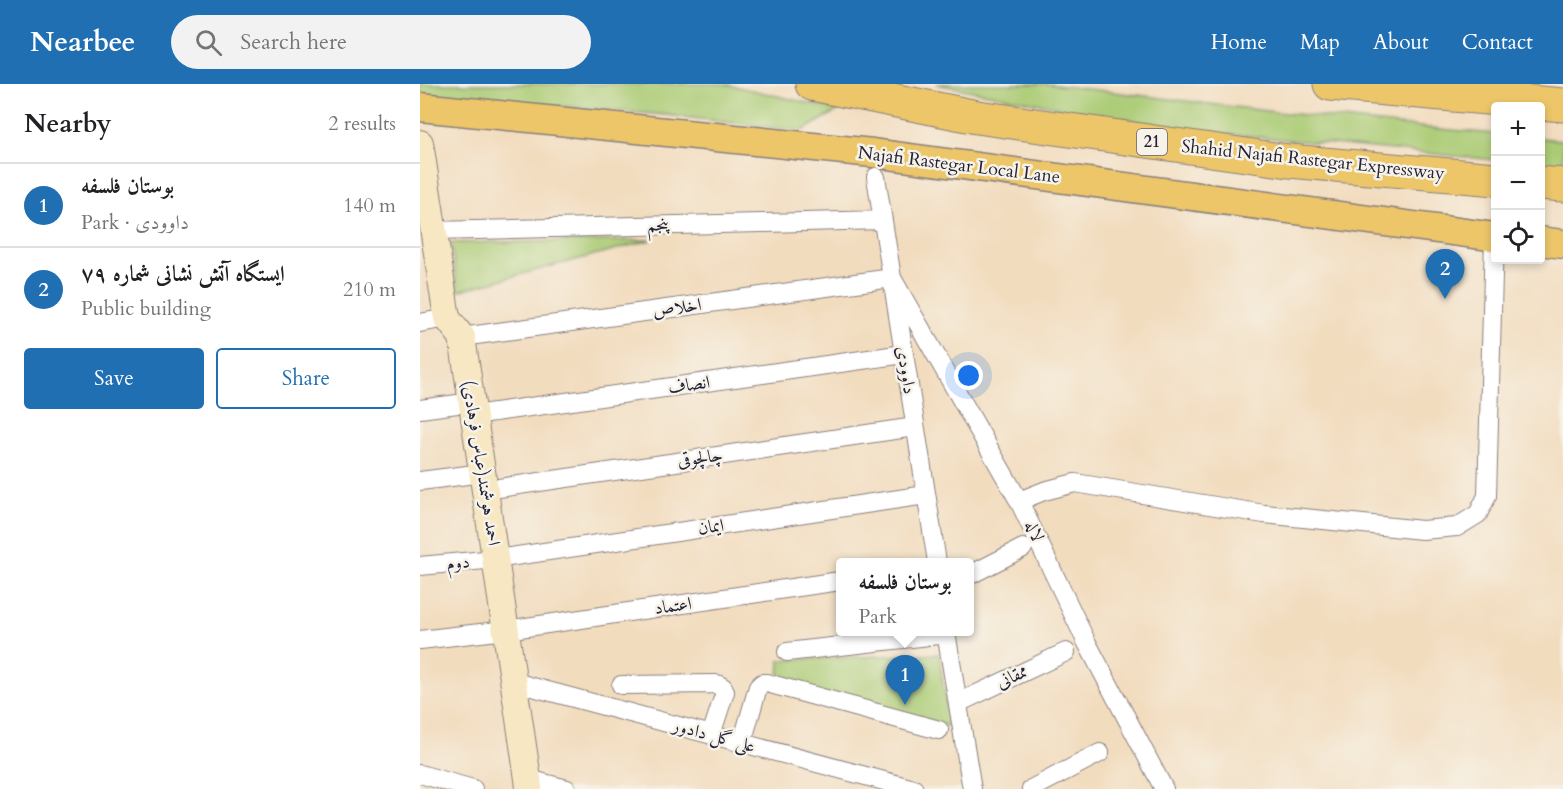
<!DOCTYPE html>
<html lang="en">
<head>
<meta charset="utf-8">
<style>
	body { margin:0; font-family:Cardo,Amiri,serif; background:#f2f2f2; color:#202124 }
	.controls { position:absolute; right:18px; top:18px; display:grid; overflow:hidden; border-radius:6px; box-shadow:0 3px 9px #0003 }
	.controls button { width:54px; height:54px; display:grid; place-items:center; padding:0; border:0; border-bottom:2px solid #e0e0e0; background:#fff; color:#202124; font:30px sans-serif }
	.you { position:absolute; left:549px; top:292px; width:21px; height:21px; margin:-15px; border:4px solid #fff; border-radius:50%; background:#1a73e8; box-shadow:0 0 0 9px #1a73e833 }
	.badge { display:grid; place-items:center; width:39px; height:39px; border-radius:50%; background:#1f6fb2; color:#fff; font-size:20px; font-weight:700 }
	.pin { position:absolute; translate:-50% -50px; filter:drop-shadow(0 2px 3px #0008) }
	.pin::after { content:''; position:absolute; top:32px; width:21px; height:18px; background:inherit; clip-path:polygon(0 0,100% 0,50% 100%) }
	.popup { position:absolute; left:416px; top:474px; width:138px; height:78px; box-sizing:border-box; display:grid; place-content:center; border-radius:6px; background:#fff; filter:drop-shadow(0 2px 4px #0005); font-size:20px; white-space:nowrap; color:#757577 }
	.popup b { font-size:22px; color:#202124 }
	.popup::after { content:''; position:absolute; left:50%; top:100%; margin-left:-12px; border:12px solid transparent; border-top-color:#fff }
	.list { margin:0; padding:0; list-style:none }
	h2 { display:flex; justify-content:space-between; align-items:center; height:78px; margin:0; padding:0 24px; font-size:26px }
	h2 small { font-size:20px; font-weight:400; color:#757577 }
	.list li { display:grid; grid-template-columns:39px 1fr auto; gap:18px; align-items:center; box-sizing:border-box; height:84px; padding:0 24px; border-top:2px solid #e0e0e0 }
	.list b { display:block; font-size:22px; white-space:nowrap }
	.list p { margin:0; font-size:20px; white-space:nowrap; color:#757577 }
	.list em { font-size:20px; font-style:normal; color:#757577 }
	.actions { display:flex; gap:12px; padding:18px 24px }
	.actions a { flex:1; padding:14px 0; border:2px solid #1f6fb2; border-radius:6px; text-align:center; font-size:21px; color:#1f6fb2 }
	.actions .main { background:#1f6fb2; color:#fff }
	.icon { flex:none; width:33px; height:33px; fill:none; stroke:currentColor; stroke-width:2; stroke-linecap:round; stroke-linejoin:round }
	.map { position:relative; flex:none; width:1143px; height:705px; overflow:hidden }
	header { display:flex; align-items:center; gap:36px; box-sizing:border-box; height:84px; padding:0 30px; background:#1f6fb2; color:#fff }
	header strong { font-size:28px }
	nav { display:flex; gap:33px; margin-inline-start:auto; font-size:21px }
	.search { width:420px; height:54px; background:#f2f2f2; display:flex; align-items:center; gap:15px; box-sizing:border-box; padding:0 21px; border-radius:33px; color:#757577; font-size:22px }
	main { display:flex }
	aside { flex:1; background:#fff }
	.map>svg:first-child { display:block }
	.green { fill:#aacb73; stroke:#667657; stroke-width:1.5 }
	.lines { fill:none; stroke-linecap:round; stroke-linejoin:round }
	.street-casing { stroke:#8a7f7c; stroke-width:20 }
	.secondary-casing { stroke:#8a7f7c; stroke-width:28 }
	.primary-casing { stroke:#8a7f7c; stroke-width:31 }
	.highway-casing { stroke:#8a7f7c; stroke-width:35 }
	.street { stroke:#fff; stroke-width:18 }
	.secondary { stroke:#f7e8c3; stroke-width:26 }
	.primary { stroke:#ecc669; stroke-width:28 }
	.highway { stroke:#ecc669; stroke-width:33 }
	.labels { text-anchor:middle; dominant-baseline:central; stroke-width:5; stroke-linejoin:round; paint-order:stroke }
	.shield { fill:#f7f3e8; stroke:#62616f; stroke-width:1.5 }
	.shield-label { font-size:16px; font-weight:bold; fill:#22223b }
	.street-label { font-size:18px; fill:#22223b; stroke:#f7f3e8 }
</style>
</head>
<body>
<header>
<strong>Nearbee</strong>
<div class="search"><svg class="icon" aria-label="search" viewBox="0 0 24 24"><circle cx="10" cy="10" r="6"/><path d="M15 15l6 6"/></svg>Search here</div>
<nav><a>Home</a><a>Map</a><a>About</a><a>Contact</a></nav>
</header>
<main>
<aside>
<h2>Nearby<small>2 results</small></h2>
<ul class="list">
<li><span class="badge">1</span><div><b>بوستان فلسفه</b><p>Park · داوودی</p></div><em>140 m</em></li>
<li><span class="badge">2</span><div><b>ایستگاه آتش نشانی شماره ۷۹</b><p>Public building</p></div><em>210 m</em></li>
</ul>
<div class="actions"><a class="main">Save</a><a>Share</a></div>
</aside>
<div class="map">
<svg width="1143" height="705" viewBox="0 0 1143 705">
	<rect width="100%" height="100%" fill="#f7f3e8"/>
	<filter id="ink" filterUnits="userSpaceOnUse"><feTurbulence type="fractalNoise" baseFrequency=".0167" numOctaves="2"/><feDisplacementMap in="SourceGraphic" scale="12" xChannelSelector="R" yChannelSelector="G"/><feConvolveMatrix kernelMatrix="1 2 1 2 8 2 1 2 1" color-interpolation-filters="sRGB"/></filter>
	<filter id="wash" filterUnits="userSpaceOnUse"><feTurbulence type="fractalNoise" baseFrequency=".008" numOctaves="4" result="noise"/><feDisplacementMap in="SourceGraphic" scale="24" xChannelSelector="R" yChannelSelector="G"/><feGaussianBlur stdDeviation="1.35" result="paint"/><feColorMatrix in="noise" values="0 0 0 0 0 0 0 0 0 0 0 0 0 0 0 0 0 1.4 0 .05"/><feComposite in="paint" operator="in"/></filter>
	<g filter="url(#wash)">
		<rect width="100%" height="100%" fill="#f2dcbe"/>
		<path class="green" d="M0 0H305L419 26 382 47 246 31 0 11Z
			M516 0H628L847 27 978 41 1075 50V76L779 47 657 27Z
			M1120 54 1143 56V83L1121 81Z
			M231 156 38 207 31 159Z
			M519 570 529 642 359 600 360 576Z"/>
	</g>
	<g filter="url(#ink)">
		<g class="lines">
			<g class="street-casing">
				<path id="street" d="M456 93 517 478
					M14 147 463 136
					M0 239 27 234
					M42 253 472 194 599 417 667 559 744 705
					M0 325 52 318
					M54 331 484 270
					M0 397 63 389
					M65 406 495 343
					M599 417 624 407 655 399 844 430 1002 446 1037 443 1058 430 1067 412 1074 153
					M0 482 76 475 506 411
					M550 491 603 464
					M526 548 552 705
					M0 556 86 546 420 497
					M367 568 527 550
					M94 598 494 705
					M201 601 297 600 303 603 305 608 291 651
					M538 619 646 568
					M322 659 338 603 342 599H347L519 646
					M0 690 53 705
					M108 695 147 705
					M611 705 680 669"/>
			</g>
			<g class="secondary-casing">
				<path id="secondary" d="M0 59 27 234 42 253 108 695 109 705"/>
			</g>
			<g class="primary-casing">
				<path id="primary" d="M0 23 453 69 1076 153
					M1120 157 1143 160"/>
			</g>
			<g class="highway-casing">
				<path id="highway" d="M392 0 557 33 869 77 1076 95
					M910 0 1143 21
					M1120 99 1143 101"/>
			</g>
			<use href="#street" class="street"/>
			<use href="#secondary" class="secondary"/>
			<use href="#primary" class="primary"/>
			<use href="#highway" class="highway"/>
		</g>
	</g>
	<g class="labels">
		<rect class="shield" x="717" y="45" width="30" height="26" rx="4.5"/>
		<g class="shield-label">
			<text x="732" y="58">21</text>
		</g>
		<g class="street-label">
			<text transform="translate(893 76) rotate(6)">Shahid Najafi Rastegar Expressway</text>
			<text transform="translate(539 81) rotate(7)">Najafi Rastegar Local Lane</text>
			<text transform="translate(238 141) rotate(-1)">پنجم</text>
			<text transform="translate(257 224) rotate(-8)">اخلاص</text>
			<text transform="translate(486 286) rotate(81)">داوودی</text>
			<text transform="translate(269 301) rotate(-8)">انصاف</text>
			<text transform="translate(280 374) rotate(-8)">چالچوقی</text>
			<text transform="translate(61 379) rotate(81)">احمد هوشمند(عباس فرهادی)</text>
			<text transform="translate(291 443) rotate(-8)">ایمان</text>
			<text transform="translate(614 447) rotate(63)">لاله</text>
			<text transform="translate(38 479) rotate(-6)">دوم</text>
			<text transform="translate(253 522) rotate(-8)">اعتماد</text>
			<text transform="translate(592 593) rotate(-25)">ممقانی</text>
			<text transform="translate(294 652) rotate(15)">علی گل دادور</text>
		</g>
	</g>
</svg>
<div class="controls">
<button>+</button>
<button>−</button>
<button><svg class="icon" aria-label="locate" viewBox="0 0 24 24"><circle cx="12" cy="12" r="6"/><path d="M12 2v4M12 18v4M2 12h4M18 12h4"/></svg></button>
</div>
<div class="you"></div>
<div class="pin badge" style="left:485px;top:621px">1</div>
<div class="popup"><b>بوستان فلسفه</b>Park</div>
<div class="pin badge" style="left:1025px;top:215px">2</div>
</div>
</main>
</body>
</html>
